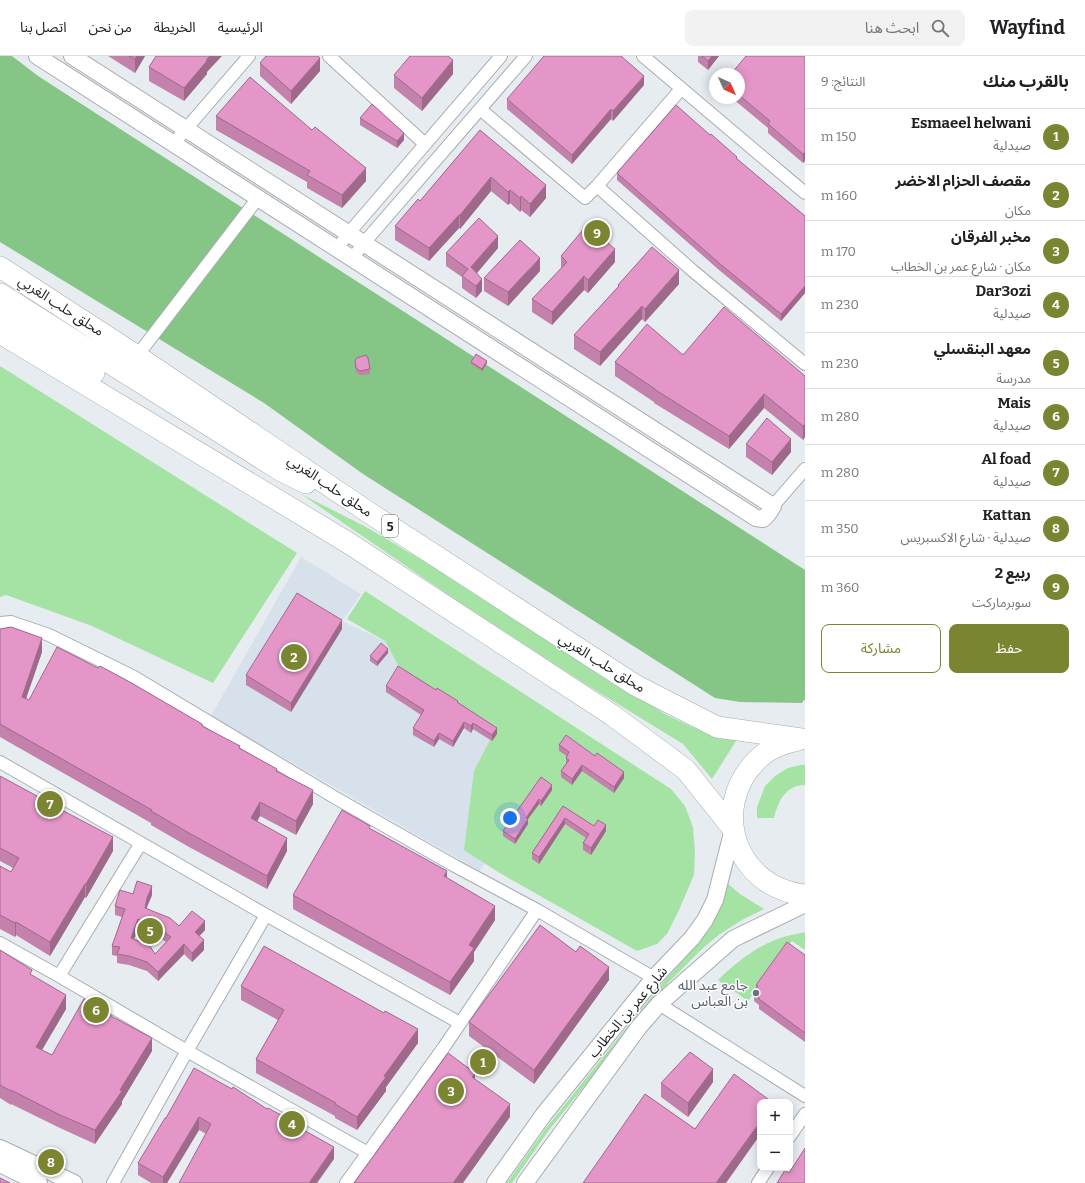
<!DOCTYPE html>
<html lang="ar">
<head>
<meta charset="utf-8">
<style>
	body { margin:0; font-family:Bitter,"Noto Sans Arabic",serif; background:#f2f2f2; color:#202124; direction:rtl }
	.controls { position:absolute; right:12px; bottom:12px; display:grid; overflow:hidden; border-radius:8px; box-shadow:0 2px 10px #0003 }
	.controls button { width:36px; height:36px; display:grid; place-items:center; padding:0; border:0; border-bottom:1px solid #e0e0e0; background:#fff; color:#202124; font:20px sans-serif }
	.compass { position:absolute; left:709px; top:12px; width:36px; height:36px; border-radius:50%; background:#fff; box-shadow:0 2px 10px #0003; rotate:135deg }
	.you { position:absolute; left:510px; top:762px; width:14px; height:14px; margin:-10px; border:3px solid #fff; border-radius:50%; background:#1a73e8; box-shadow:0 0 0 6px #1a73e833 }
	.badge { display:grid; place-items:center; width:26px; height:26px; border-radius:50%; background:#7b8430; color:#fff; font-size:13px; font-weight:700 }
	.pin { position:absolute; translate:-50% -50%; border:2px solid #fff; box-shadow:0 1px 4px #0006 }
	.list { margin:0; padding:0; list-style:none }
	h2 { display:flex; justify-content:space-between; align-items:center; height:52px; margin:0; padding:0 16px; font-size:17px }
	h2 small { font-size:13px; font-weight:400; color:#757577 }
	.list li { display:grid; grid-template-columns:26px 1fr auto; gap:12px; align-items:center; box-sizing:border-box; height:56px; padding:0 16px; border-top:1px solid #e0e0e0 }
	.list b { display:block; font-size:15px; white-space:nowrap }
	.list p { margin:0; font-size:13px; white-space:nowrap; color:#757577 }
	.list em { font-size:13px; font-style:normal; color:#757577 }
	.actions { display:flex; gap:8px; padding:12px 16px }
	.actions a { flex:1; padding:9px 0; border:1px solid #7b8430; border-radius:8px; text-align:center; font-size:14px; color:#7b8430 }
	.actions .main { background:#7b8430; color:#fff }
	.icon { flex:none; width:22px; height:22px; fill:none; stroke:currentColor; stroke-width:2; stroke-linecap:round; stroke-linejoin:round }
	.map { position:relative; flex:none; width:805px; height:1127px; overflow:hidden; direction:ltr }
	header { display:flex; align-items:center; gap:24px; box-sizing:border-box; height:56px; padding:0 20px; background:#fff; border-bottom:1px solid #e0e0e0 }
	header strong { font-size:19px }
	nav { display:flex; gap:22px; margin-inline-start:auto; font-size:14px }
	.search { width:280px; height:36px; background:#f2f2f2; display:flex; align-items:center; gap:10px; box-sizing:border-box; padding:0 14px; border-radius:8px; color:#757577; font-size:15px }
	main { display:flex }
	aside { flex:1; background:#fff }
	.map>svg:first-child { display:block }
	.built { fill:#d6e1ec }
	.green { fill:#a5e3a5 }
	.forest { fill:#85c585 }
	.lines { fill:none; stroke-linecap:round; stroke-linejoin:round }
	.street-casing { stroke:#a7acb1; stroke-width:14 }
	.secondary-casing { stroke:#a7acb1; stroke-width:18 }
	.highway-casing { stroke:#a7acb1; stroke-width:22 }
	.street { stroke:#fff; stroke-width:12 }
	.secondary { stroke:#fff; stroke-width:16 }
	.highway { stroke:#fff; stroke-width:21 }
	.wall { fill:#c381ab; fill-rule:evenodd }
	.shaded-wall { fill:#9f698b }
	.building { fill:#e396c7; stroke:#9f698b; fill-rule:evenodd }
	.worship-dot { fill:#6b7280; stroke:#fff; stroke-width:1.5 }
	.labels { text-anchor:middle; dominant-baseline:central; stroke-width:3; stroke-linejoin:round; paint-order:stroke }
	.shield { fill:#fff; stroke:#626364; stroke-width:1 }
	.shield-label { font-size:13px; font-weight:bold; fill:#1e2022 }
	.street-label { font-size:14px; fill:#1e2022; stroke:#fff }
	.worship-label { font-size:14px; fill:#5b616d; stroke:#fff; text-anchor:end }
</style>
</head>
<body>
<header>
<strong>Wayfind</strong>
<div class="search"><svg class="icon" aria-label="search" viewBox="0 0 24 24"><circle cx="10" cy="10" r="6"/><path d="M15 15l6 6"/></svg>ابحث هنا</div>
<nav><a>الرئيسية</a><a>الخريطة</a><a>من نحن</a><a>اتصل بنا</a></nav>
</header>
<main>
<aside>
<h2>بالقرب منك<small>النتائج: 9</small></h2>
<ul class="list">
<li><span class="badge">1</span><div><b>Esmaeel helwani</b><p>صيدلية</p></div><em>150 m</em></li>
<li><span class="badge">2</span><div><b>مقصف الحزام الاخضر</b><p>مكان</p></div><em>160 m</em></li>
<li><span class="badge">3</span><div><b>مخبر الفرقان</b><p>مكان · شارع عمر بن الخطاب</p></div><em>170 m</em></li>
<li><span class="badge">4</span><div><b>Dar3ozi</b><p>صيدلية</p></div><em>230 m</em></li>
<li><span class="badge">5</span><div><b>معهد البنقسلي</b><p>مدرسة</p></div><em>230 m</em></li>
<li><span class="badge">6</span><div><b>Mais</b><p>صيدلية</p></div><em>280 m</em></li>
<li><span class="badge">7</span><div><b>Al foad</b><p>صيدلية</p></div><em>280 m</em></li>
<li><span class="badge">8</span><div><b>Kattan</b><p>صيدلية · شارع الاكسبريس</p></div><em>350 m</em></li>
<li><span class="badge">9</span><div><b>ربيع 2</b><p>سوبرماركت</p></div><em>360 m</em></li>
</ul>
<div class="actions"><a class="main">حفظ</a><a>مشاركة</a></div>
</aside>
<div class="map">
<svg width="805" height="1127" viewBox="0 0 805 1127">
	<rect width="100%" height="100%" fill="#e7ecf1"/>
	<path class="built" d="M301 501 361 538 342 565 385 585 400 613 570 677 480 815 211 660Z"/>
	<path class="green" d="M0 310 297 497 213 627 92 570 6 539 0 541Z
		M301 438 366 471 466 530 595 615 667 659 692 671 738 682 712 723 683 688 582 626 460 547Z
		M365 535 671 733 685 750 693 771 695 797 694 819 679 854 667 878 657 888 637 895 498 816 464 794 474 715 492 680 400 613 385 585 347 563Z
		M801 709H805V729C786 729 778 745 774 762H757V751L765 730 775 720 788 712Z
		M727 827 740 838 764 853 742 864 720 878 703 892 668 927 549 1074 512 1127H507L546 1072 665 924 699 887 713 866 722 845Z
		M805 876V894L792 885 748 945 718 924C736 906 758 889 783 881 790 879 798 878 805 876Z"/>
	<path class="forest" d="M0 0H12L38 20 805 514V643L802 647 740 646 715 642 363 418 264 347 0 186Z"/>
	<g class="lines">
		<g class="street-casing">
			<path id="street" d="M329 0 425 88
				M643 0 805 137
				M480 53 585 142 597 130 681 33
				M173 88 249 0
				M597 130 693 215 805 308
				M337 193 348 178 501 0
				M352 203 363 188 526 0
				M137 300 258 142
				M773 450 805 413
				M0 567 11 566 49 579 134 621 334 741 455 810 537 854 654 922
				M0 706 266 859 460 967
				M0 887 59 920 187 995 368 1097
				M59 920 141 787
				M659 948 805 1040
				M790 1080 805 1058
				M113 1127 187 995 266 859
				M346 1127 444 991 537 854
				M758 1127 768 1112"/>
		</g>
		<g class="secondary-casing">
			<path id="secondary" d="M37 0 756 462 763 463 768 458 773 450 72 0
				M0 1092 74 1127
				M0 1108 39 1127
				M495 1127 544 1058 654 922 692 882 705 864 715 844 733 773
				M525 1127 639 971 659 948 733 883 805 848"/>
		</g>
		<g class="highway-casing">
			<path id="highway" d="M0 211 137 300 368 456 635 629 717 671 801 683
				M0 238 280 414 306 427
				M0 257 94 317
				M0 277 347 486 612 659 686 714 733 773
				M798 684C784 687 769 692 758 703 708 752 736 832 805 839"/>
		</g>
		<use href="#street" class="street"/>
		<use href="#secondary" class="secondary"/>
		<use href="#highway" class="highway"/>
	</g>
	<path class="wall" d="M108 0H145L135 17Z
		M698 0H719L708 14 698 6Z
		M805 0 803 107 768 77V72L732 42H739V18Z
		M260 7 320 15 291 48 260 20Z
		M149 11 207 16V18L184 45 149 25Z
		M453 18 422 55 394 32V19Z
		M644 29 613 65 611 63 572 108 507 53V43Z
		M216 60 366 125 342 152 307 132V126L216 74Z
		M360 62 404 84 397 92 360 69Z
		M480 74 546 142 530 161 521 154 520 156 510 147 508 149 491 135 460 173 459 172 429 205 395 184V170L420 145Z
		M737 103 805 160V237L781 265 719 214 617 124V117Z
		M498 192 477 217 482 235 476 242 462 232V221L446 210V197Z
		M561 200 615 206 588 237 584 234 552 269 532 256V243L561 213Z
		M540 215 508 250 484 235V222Z
		M679 228 645 266 642 263 600 310 574 293V279L618 231V229Z
		M683 299 805 320V381L803 384 764 352 729 393 654 347V346L615 320V306Z
		M355 304 370 313V318L360 319 356 316 355 309Z
		M471 306 487 307 482 315 471 308Z
		M746 388 791 396 772 419 746 401Z
		M0 573 42 596 26 643 29 644 202 670 277 715 313 748 296 779 260 760 257 765 287 795 267 833 189 791 151 769V767L0 681Z
		M342 573 291 656 246 629V619Z
		M388 597 377 610 370 605V600Z
		M386 630 436 634 458 647 497 678 492 685 473 673 471 677 464 672 453 691 439 683 434 691 413 679V672L421 659 386 636Z
		M559 689 624 722 614 737 582 715 572 729 561 721V715L566 708V702L567 700 559 695Z
		M0 720 37 741 113 795 86 842 85 841 50 900 16 879 15 881 0 873V810L11 816 13 812 0 805Z
		M541 721 552 734 541 750 539 748 528 763V768L515 788 503 780V775Z
		M563 750 594 770 606 775 591 799 583 794V787L586 782 565 768 539 808 532 803V797Z
		M370 773 447 822 495 864 474 896V905L450 939 293 853V839Z
		M133 838 152 839 146 853 179 870 205 874 199 880 204 894 192 906 184 898 158 925 147 915 129 909 117 907V900L112 899V890L122 861 115 859V850ZM138 872 160 882 166 886 155 898 134 883Z
		M0 894 32 920 66 953 42 994 52 999 111 960 152 995 122 1045V1048L95 1088 60 1072 11 1048V1049L0 1042Z
		M805 899V986L759 953V949L754 945V936L756 932V929Z
		M609 924 534 1028 469 980V966Z
		M241 930 418 987 386 1031V1035L357 1074 335 1062V1060L256 1017V1003L278 964 241 944Z
		M713 1026 688 1061 661 1041V1027Z
		M267 1053 292 1067 334 1103 206 1078 199 1074 167 1127H151L138 1119V1107L166 1062Z"/>
	<path class="shaded-wall" d="M137 0H145L135 17V3Z
		M210 0H222L207 16V18L184 45V32Z
		M712 0H719L708 14V5Z
		M320 2V15L291 48V35Z
		M453 4V18L422 55V42Z
		M644 20V29L613 65V55Z
		M611 53V63L572 108V99Z
		M404 77V84L397 92V85Z
		M805 96V105L803 107V98Z
		M366 112V125L342 152V139Z
		M491 121V135L460 173V159Z
		M546 129V142L530 161V148Z
		M510 134V147L508 149V136Z
		M521 140V154L520 156V142Z
		M459 159V172L429 205V192Z
		M498 180V192L471 224V211Z
		M615 193V206L588 237V224Z
		M540 202V215L508 250V236Z
		M679 214V228L645 266V253Z
		M584 220V234L552 269V256Z
		M482 223V235L476 242V230Z
		M805 230V237L781 265V258Z
		M642 250V263L600 310V296Z
		M487 305V307L482 315V313Z
		M764 338V352L729 393V380Z
		M805 368V381L803 384V370Z
		M791 383V396L772 419V406Z
		M342 564V573L291 656V647Z
		M42 582V596L22 654V641Z
		M388 593V597L377 610V606Z
		M464 666V672L453 691V685Z
		M473 667V673L471 677V670Z
		M497 672V678L492 685V679Z
		M439 677V683L434 691V685Z
		M582 709V715L572 729V723Z
		M624 716V722L614 737V731Z
		M552 729V734L541 750V745Z
		M313 734V748L296 779V765Z
		M539 743V748L528 763V768L515 788V783L526 762Z
		M260 746V760L251 776V762Z
		M565 762V768L539 808V801Z
		M606 769V775L591 799V792Z
		M113 781V795L86 842V828Z
		M287 782V795L267 833V820Z
		M447 815V828L444 820Z
		M85 828V841L50 900V886Z
		M152 830V839L147 851 145 861V852L147 842Z
		M495 850V864L474 896V905L450 939V926L469 889Z
		M138 863V872L131 891V882Z
		M205 865V874L195 885V876Z
		M16 866V879L15 881V867Z
		M204 884V894L192 906V897Z
		M184 888V898L158 925V916Z
		M609 911V924L534 1028V1014Z
		M66 939V953L36 1004V991Z
		M418 973V987L386 1031V1035L357 1074V1061L384 1020Z
		M152 982V995L122 1045V1048L95 1088V1074Z
		M713 1013V1026L688 1061V1047Z
		M475 1017V1030L472 1021Z
		M510 1048V1061L463 1127H453Z
		M199 1061V1074L167 1127H163V1121Z
		M760 1066V1079L726 1127H716Z
		M334 1091V1103L317 1127H309Z"/>
	<path class="building" d="M129 0H137L135 3Z
		M156 0H210L206 4 207 5 184 32 149 11Z
		M266 0H318L320 2 291 35 260 7Z
		M410 0H448L453 4 422 42 394 19Z
		M544 0H621L644 20 613 55 611 53 572 99 507 43Z
		M702 0H712L708 5Z
		M746 0H805V96L803 98 768 68 770 65 739 39V18H731Z
		M250 21 312 74 315 71 366 112 342 139 307 119 310 115 216 60Z
		M372 48 404 77 397 85 360 62Z
		M676 49 710 79 711 78 737 101 736 102 805 160V230L781 258 719 207 617 117Z
		M480 74 546 129 530 148 521 140 520 142 510 134 508 136 491 121 460 159H459L429 192 395 170 418 143 420 145Z
		M479 162 498 180 471 211 482 223 476 230 462 220 468 213 446 197Z
		M587 169 615 193 588 224 584 220 552 256 532 243 567 206 561 200Z
		M520 184 540 202 508 236 484 222Z
		M652 191 679 214 645 253 642 250 600 296 574 279 619 230 618 229Z
		M724 251 805 320V368L803 370 764 338 729 380 654 333H655L615 306 647 268 683 299Z
		M476 298 487 305 482 313 471 306Z
		M366 299 368 302 370 313 360 315 356 312 355 304 357 302Z
		M767 362 791 383 772 406 746 388Z
		M297 537 342 564 291 647 246 619Z
		M11 571 42 582 22 641 29 644 57 591 98 612 100 610 128 625 202 668V670L240 690 239 692 277 713 276 715 313 734 296 765 260 746 251 762 287 782 267 820 189 777 151 755 152 754 0 668V573Z
		M381 587 388 593 377 606 370 600Z
		M398 610 436 634 437 632 458 645 457 646 497 672 492 679 473 667 471 670 464 666 453 685 439 677 434 685 413 672 424 654 386 630Z
		M566 679 595 700 597 697 624 716 614 731 582 709 572 723 561 715 569 704 566 702 569 696 559 689Z
		M0 720 37 740V741L113 781 86 828H85L50 886 16 866 15 867 0 859V810L11 816 19 802 0 792Z
		M541 721 552 729 541 745 539 743 526 762 528 763 515 783 503 775Z
		M563 750 594 770 598 764 606 769 591 792 583 787 589 778 565 762 539 801 532 797Z
		M342 754 370 770 369 772 447 815 444 820 495 850 469 889 474 892 450 926 293 839Z
		M137 825 152 830 147 842 145 852 170 862 179 870 192 855 205 865 195 876 204 884 192 897 184 888 158 916 147 906 129 900 117 898 120 891 112 890 125 853 115 850 120 834 133 838ZM138 863 160 873 171 881 155 898 150 890 131 882Z
		M540 869 576 896 580 890 609 911 534 1014 469 966Z
		M787 886 805 899V977L759 943V941L754 936 758 930 756 929Z
		M264 890 384 957 385 955 418 973 384 1020 386 1021 357 1061 335 1048 336 1047 256 1003 284 954 241 930Z
		M0 894 32 914 30 918 66 939 36 991 52 999 84 943 111 959V960L152 982 120 1034 122 1035 95 1074 60 1059 11 1034V1035L0 1029Z
		M690 996 713 1013 688 1047 661 1027Z
		M448 997 475 1017 472 1021 510 1048 453 1127H354Z
		M194 1012 232 1033 233 1031 267 1053 268 1052 292 1065 291 1067 334 1091 309 1127H179L211 1068 199 1061 163 1121 138 1107 165 1062H166Z
		M734 1018 772 1046H760V1066L716 1127H583L645 1038 695 1073Z
		M805 1092V1127H777L785 1114 789 1117Z
		M0 1122 10 1127H0Z"/>
	<circle class="worship-dot" cx="756" cy="937" r="4"/>
	<g class="labels">
		<rect class="shield" x="382" y="459" width="16" height="22" rx="3"/>
		<g class="shield-label">
			<text x="390" y="470">5</text>
		</g>
		<g class="street-label">
			<text transform="translate(61 250) rotate(33)">محلق حلب الغربي</text>
			<text transform="translate(330 430) rotate(34)">محلق حلب الغربي</text>
			<text transform="translate(602 607) rotate(32)">محلق حلب الغربي</text>
			<text transform="translate(628 956) rotate(-50)">شارع عمر بن الخطاب</text>
		</g>
		<g class="worship-label">
			<text x="748" y="929">جامع عبد الله<tspan x="748" dy="16">بن العباس</tspan></text>
		</g>
	</g>
</svg>
<div class="controls">
<button>+</button>
<button>−</button>
</div>
<svg class="compass" viewBox="-18 -18 36 36"><path d="M0-13l5 13h-10z" fill="#e53935"/><path d="M0 13l5-13h-10z" fill="#757577"/></svg>
<div class="you"></div>
<div class="pin badge" style="left:483px;top:1006px">1</div>
<div class="pin badge" style="left:294px;top:601px">2</div>
<div class="pin badge" style="left:451px;top:1035px">3</div>
<div class="pin badge" style="left:292px;top:1068px">4</div>
<div class="pin badge" style="left:150px;top:875px">5</div>
<div class="pin badge" style="left:96px;top:954px">6</div>
<div class="pin badge" style="left:50px;top:748px">7</div>
<div class="pin badge" style="left:51px;top:1106px">8</div>
<div class="pin badge" style="left:597px;top:177px">9</div>
</div>
</main>
</body>
</html>
